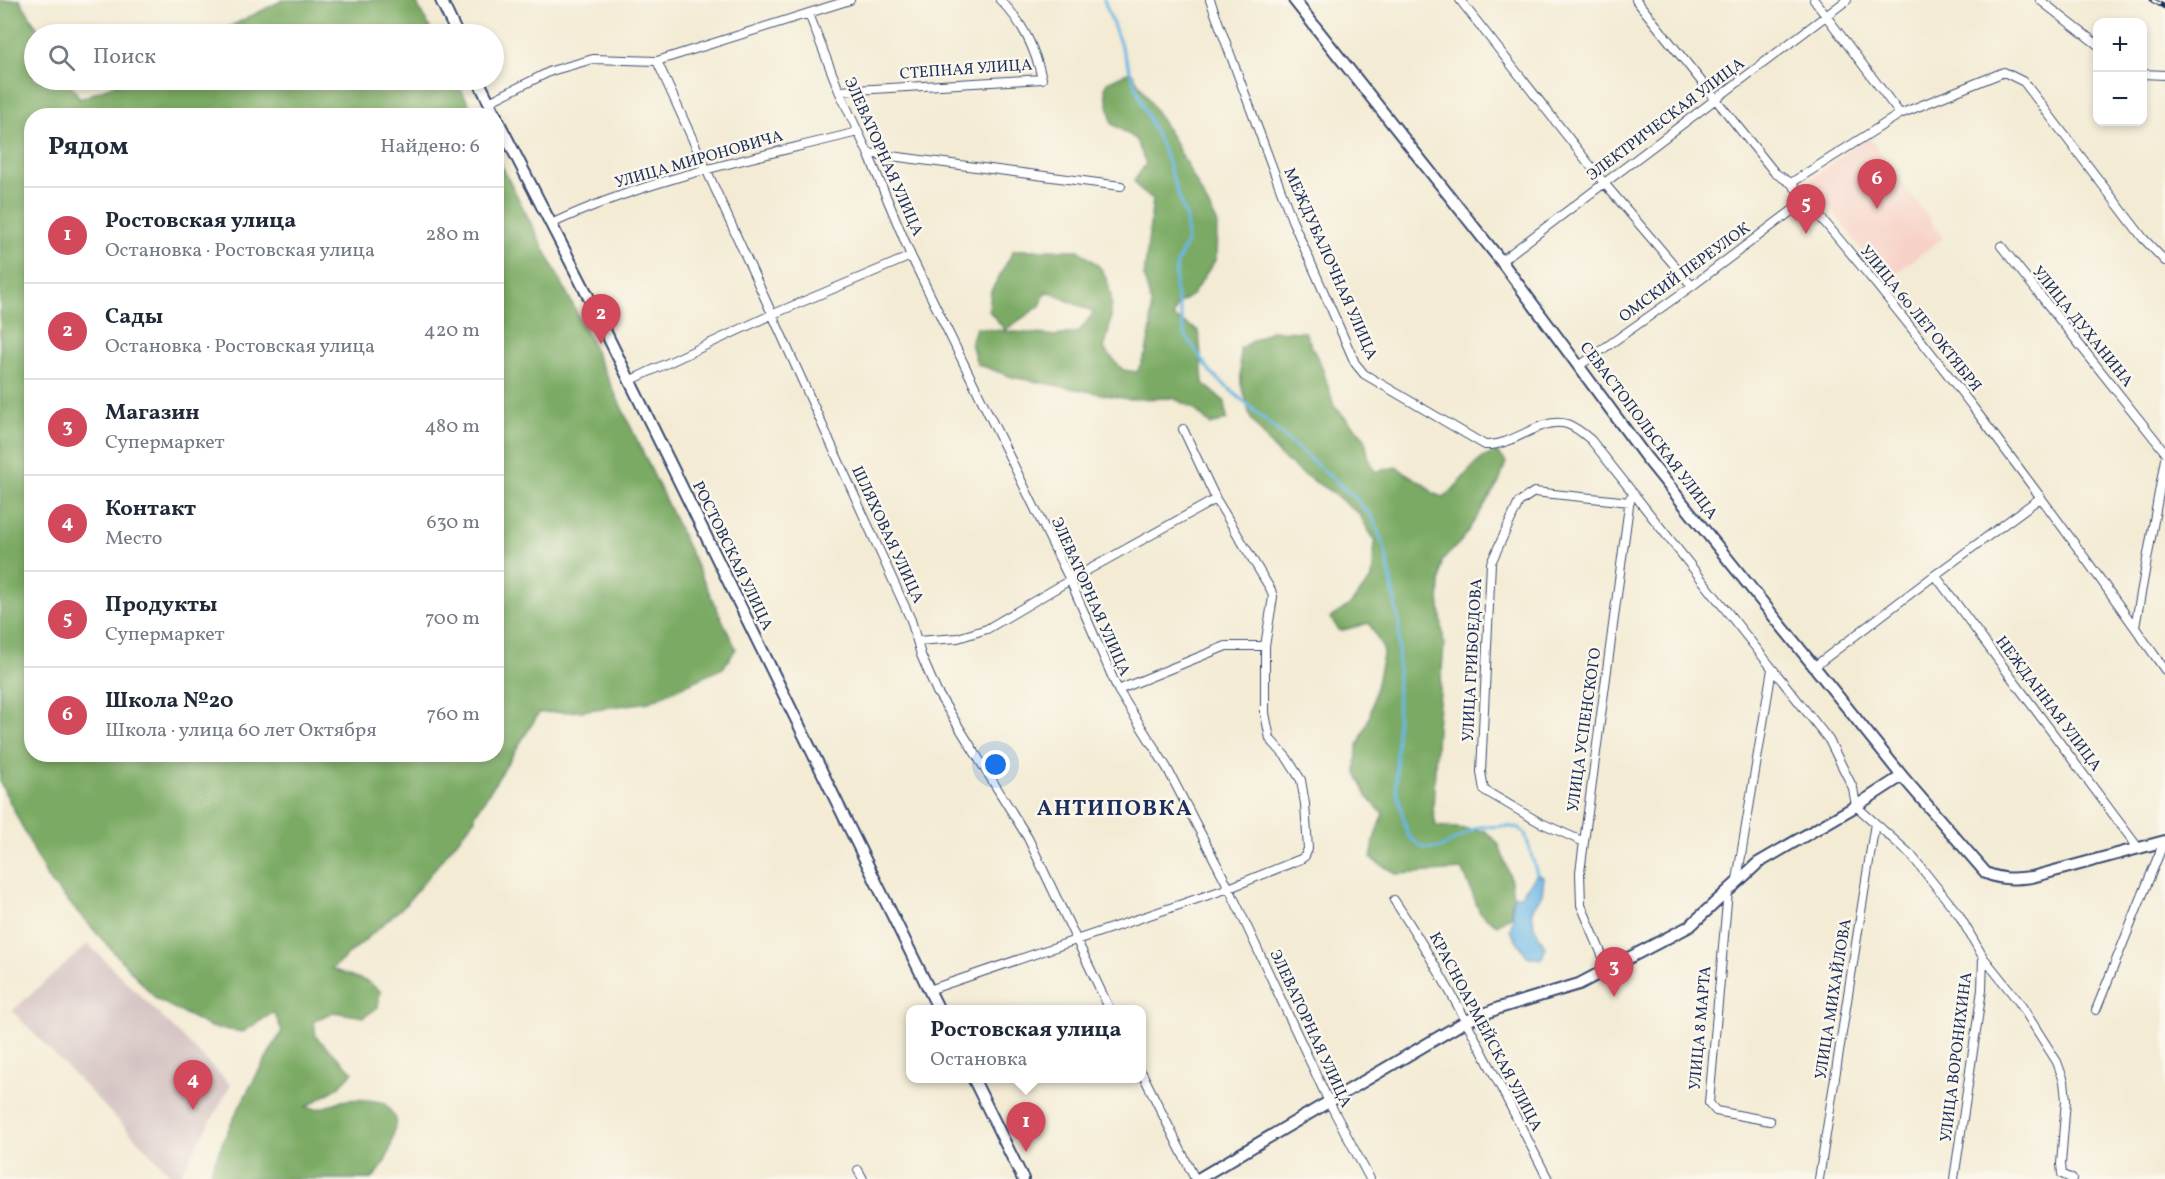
<!DOCTYPE html>
<html lang="ru">
<head>
<meta charset="utf-8">
<style>
	body { margin:0; font-family:Vollkorn,serif; background:#f2f2f3; color:#1f2937 }
	.controls { position:absolute; right:18px; top:18px; display:grid; overflow:hidden; border-radius:12px; box-shadow:0 3px 9px #0003 }
	.controls button { width:54px; height:54px; display:grid; place-items:center; padding:0; border:0; border-bottom:2px solid #e0e1e3; background:#fff; color:#1f2937; font:30px sans-serif }
	.you { position:absolute; left:996px; top:765px; width:21px; height:21px; margin:-15px; border:4px solid #fff; border-radius:50%; background:#1a73e8; box-shadow:0 0 0 9px #1a73e833 }
	.badge { display:grid; place-items:center; width:39px; height:39px; border-radius:50%; background:#d1495b; color:#fff; font-size:20px; font-weight:700 }
	.pin { position:absolute; translate:-50% -50px; filter:drop-shadow(0 2px 3px #0008) }
	.pin::after { content:''; position:absolute; top:32px; width:21px; height:18px; background:inherit; clip-path:polygon(0 0,100% 0,50% 100%) }
	.popup { position:absolute; left:906px; top:1005px; width:240px; height:78px; box-sizing:border-box; display:grid; place-content:center; border-radius:12px; background:#fff; filter:drop-shadow(0 2px 4px #0005); font-size:20px; white-space:nowrap; color:#747a83 }
	.popup b { font-size:22px; color:#1f2937 }
	.popup::after { content:''; position:absolute; left:50%; top:100%; margin-left:-12px; border:12px solid transparent; border-top-color:#fff }
	.list { margin:0; padding:0; list-style:none }
	h2 { display:flex; justify-content:space-between; align-items:center; height:78px; margin:0; padding:0 24px; font-size:26px }
	h2 small { font-size:20px; font-weight:400; color:#747a83 }
	.list li { display:grid; grid-template-columns:39px 1fr auto; gap:18px; align-items:center; box-sizing:border-box; height:96px; padding:0 24px; border-top:2px solid #e0e1e3 }
	.list b { display:block; font-size:22px; white-space:nowrap }
	.list p { margin:0; font-size:20px; white-space:nowrap; color:#747a83 }
	.list em { font-size:20px; font-style:normal; color:#747a83 }
	.icon { flex:none; width:33px; height:33px; fill:none; stroke:currentColor; stroke-width:2; stroke-linecap:round; stroke-linejoin:round }
	.map { position:relative; flex:none; width:2165px; height:1179px; overflow:hidden }
	.search { position:absolute; background:#fff; box-shadow:0 3px 9px #0003; left:24px; top:24px; width:480px; height:66px; display:flex; align-items:center; gap:15px; box-sizing:border-box; padding:0 21px; border-radius:33px; color:#747a83; font-size:22px }
	.panel { position:absolute; background:#fff; box-shadow:0 3px 9px #0003; left:24px; top:108px; width:480px; height:654px; border-radius:24px }
	.map>svg:first-child { display:block }
	.built { fill:#f7d1c7 }
	.industrial { fill:#d2bfc0 }
	.forest { fill:#7aaa63; stroke:#4a6c60; stroke-width:1.5 }
	.water { fill:#6bb8e5; stroke:#4374a2; stroke-width:1.5 }
	.lines { fill:none; stroke-linecap:round; stroke-linejoin:round }
	.stream { stroke:#6bb8e5; stroke-width:3 }
	.street-casing { stroke:#3b4b70; stroke-width:10 }
	.secondary-casing { stroke:#3b4b70; stroke-width:14 }
	.street { stroke:#fff; stroke-width:8 }
	.secondary { stroke:#fff; stroke-width:10 }
	.rail-casing { stroke:#1b2f5e; stroke-width:5 }
	.rail { stroke:#fbf7ec; stroke-width:3; stroke-dasharray:9; stroke-linecap:butt }
	.labels { text-anchor:middle; dominant-baseline:central; stroke-width:5; stroke-linejoin:round; paint-order:stroke }
	.street-label { font-size:16px; fill:#1b2f5e; stroke:#fbf7ec }
	.district-label { font-size:22px; font-weight:bold; letter-spacing:1.5px; fill:#1b2f5e; stroke:#fbf7ec }
</style>
</head>
<body>
<div class="map">
<svg width="2165" height="1179" viewBox="0 0 2165 1179">
	<rect width="100%" height="100%" fill="#fbf7ec"/>
	<filter id="ink" filterUnits="userSpaceOnUse"><feTurbulence type="fractalNoise" baseFrequency=".0167" numOctaves="2"/><feDisplacementMap in="SourceGraphic" scale="12" xChannelSelector="R" yChannelSelector="G"/><feConvolveMatrix kernelMatrix="1 2 1 2 8 2 1 2 1" color-interpolation-filters="sRGB"/></filter>
	<filter id="wash" filterUnits="userSpaceOnUse"><feTurbulence type="fractalNoise" baseFrequency=".008" numOctaves="4" result="noise"/><feDisplacementMap in="SourceGraphic" scale="24" xChannelSelector="R" yChannelSelector="G"/><feGaussianBlur stdDeviation="1.35" result="paint"/><feColorMatrix in="noise" values="0 0 0 0 0 0 0 0 0 0 0 0 0 0 0 0 0 1.4 0 .05"/><feComposite in="paint" operator="in"/></filter>
	<g filter="url(#wash)">
		<rect width="100%" height="100%" fill="#f3ebd4"/>
		<path class="built" d="M1868 136 1943 238 1885 281 1810 180Z"/>
		<path class="industrial" d="M88 944 231 1085 178 1179H175L12 1011Z"/>
		<path class="forest" d="M0 0H20L41 34H34V80H68L80 99 126 80H456L475 115 32 116V754H496L497 157 575 309 736 649 723 668 649 702 581 711 539 713 475 815V819L405 905 332 969 368 982 380 991 378 1007 364 1017 333 1012 314 1021 316 1037 353 1072 339 1087 306 1107C324 1112 327 1104 342 1101 357 1098 370 1100 385 1103L396 1119C393 1141 389 1163 372 1179H208C226 1127 254 1079 282 1031L274 1012 243 1032 210 1027 156 999 48 879 0 782Z
			M283 0H415L433 34H215Z
			M1131 71 1172 137 1217 222 1216 259 1192 295 1177 305 1173 317 1199 331 1203 383 1225 402 1227 419 1211 425 1193 408 1173 398 1128 399 1012 377 977 364 971 343 976 328 1056 336 1079 332 1094 312 1046 291 1040 306 1005 330 989 311 991 291 1014 250H1079C1085 257 1096 262 1101 269 1117 294 1112 322 1104 349L1123 370 1137 372 1146 353 1151 328V303L1144 277 1153 199 1141 191 1134 181 1146 164 1136 139 1112 124 1105 89 1107 82Z
			M1270 331 1305 332 1323 370 1334 406 1365 438 1368 456 1375 472 1396 467 1425 485 1433 493 1444 498C1462 484 1472 458 1497 452L1506 462 1499 482 1475 520 1462 540 1442 561 1439 597 1444 646 1437 727 1433 809 1436 826 1485 831 1498 843 1510 876 1513 896 1511 907 1512 915 1497 925 1480 913 1463 870 1397 874 1371 859 1375 836 1383 814 1367 796 1356 772 1357 748 1370 715 1384 651 1369 623 1340 631 1330 618 1350 605 1372 578 1375 542 1359 514 1330 491 1301 473 1278 454 1251 419 1241 384 1240 348Z"/>
		<path class="water" d="M1537 874 1544 878 1542 894 1532 910 1534 926 1545 947 1542 959 1527 956 1510 930C1515 919 1511 908 1513 896L1521 895Z"/>
		<g class="lines">
			<path class="stream" d="M1104 0 1144 108 1165 154 1186 218 1187 242 1177 263 1175 286 1185 335 1212 374 1354 497 1373 518 1385 549 1399 623 1396 788 1408 836 1424 848H1440L1478 827 1508 826 1519 829 1525 833 1537 874"/>
		</g>
	</g>
	<g filter="url(#ink)">
		<g class="lines">
			<g class="street-casing">
				<path id="street" d="M1210 0 1292 220 1355 363 1364 374 1485 445C1513 447 1541 416 1567 424 1576 427 1584 434 1591 440L1829 740 1853 788 1856 806 1911 855 1959 915 1983 957 1982 990 1954 1179
					M1460 0 1604 183 1692 286
					M1636 0 1775 173 1791 183C1925 337 2047 503 2165 670
					M1814 0 1900 114
					M2040 0 2098 45
					M809 14 839 91 868 153 911 256 1070 580 1118 690 1167 768 1229 888 1329 1102 1370 1179
					M657 61 911 620 921 655 937 692 1028 838 1110 1010
					M2142 74 2165 75
					M839 91 1042 79C1035 48 1023 22 1000 0
					M489 102 551 71 593 59 657 61 850 0
					M868 153 1121 186
					M1791 183 1900 114 2004 72 2024 82 2143 238 2165 261
					M551 224C648 178 755 158 858 132
					M2001 246 2165 452
					M1501 261 1847 0
					M1579 366 1692 286 1806 200
					M629 381 771 315 911 256
					M1935 575 2139 849
					M2135 627 2165 459
					M917 641 958 638 987 629 1070 580 1216 499
					M1815 666 1935 575 2040 498
					M1118 690 1226 646H1265
					M1584 842 1539 822 1484 790 1481 772 1491 563 1519 502 1534 492 1630 502
					M1737 880 1772 669
					M1728 891 1709 1103 1716 1111 1770 1121
					M1394 900C1453 988 1499 1085 1548 1179
					M1983 957 2019 1002 2057 1062 2064 1081 2066 1100 2061 1164 2062 1174 2072 1179
					M1608 969 1581 905 1580 872 1630 498
					M929 990 1229 888 1301 859 1305 856 1308 849 1305 804 1301 780 1287 758 1270 739 1265 713V646L1273 597 1271 590 1216 499 1183 429
					M2096 1010 2164 842
					M1142 1073 1195 1179
					M858 1170 863 1179
					M1819 1179 1875 823"/>
			</g>
			<g class="secondary-casing">
				<path id="secondary" d="M441 0 457 34
					M1294 0 1501 261 1645 456 1902 776 1986 873C2002 880 2015 879 2032 877L2165 841
					M478 80 496 116
					M496 117 588 296 939 1010
					M973 1078 1023 1179
					M1198 1179 1466 1021 1499 1008 1579 984 1690 926 1758 863 1856 806 1902 776"/>
			</g>
			<use href="#street" class="street"/>
			<use href="#secondary" class="secondary"/>
			<g class="rail-casing">
				<path id="rail" d="M2152 0 2165 7"/>
			</g>
			<use href="#rail" class="rail"/>
		</g>
	</g>
	<g class="labels">
		<g class="street-label">
			<text transform="translate(966 70) rotate(-4)">СТЕПНАЯ УЛИЦА</text>
			<text transform="translate(1666 120) rotate(-37)">ЭЛЕКТРИЧЕСКАЯ УЛИЦА</text>
			<text transform="translate(883 157) rotate(66)">ЭЛЕВАТОРНАЯ УЛИЦА</text>
			<text transform="translate(699 160) rotate(-16)">УЛИЦА МИРОНОВИЧА</text>
			<text transform="translate(1330 264) rotate(66)">МЕЖДУБАЛОЧНАЯ УЛИЦА</text>
			<text transform="translate(1685 273) rotate(-36)">ОМСКИЙ ПЕРЕУЛОК</text>
			<text transform="translate(1920 319) rotate(51)">УЛИЦА 60 ЛЕТ ОКТЯБРЯ</text>
			<text transform="translate(2082 327) rotate(51)">УЛИЦА ДУХАНИНА</text>
			<text transform="translate(1648 431) rotate(53)">СЕВАСТОПОЛЬСКАЯ УЛИЦА</text>
			<text transform="translate(887 535) rotate(65)">ШЛЯХОВАЯ УЛИЦА</text>
			<text transform="translate(732 556) rotate(64)">РОСТОВСКАЯ УЛИЦА</text>
			<text transform="translate(1090 597) rotate(66)">ЭЛЕВАТОРНАЯ УЛИЦА</text>
			<text transform="translate(1473 660) rotate(-87)">УЛИЦА ГРИБОЕДОВА</text>
			<text transform="translate(2048 704) rotate(53)">НЕЖДАННАЯ УЛИЦА</text>
			<text transform="translate(1585 730) rotate(-82)">УЛИЦА УСПЕНСКОГО</text>
			<text transform="translate(1834 999) rotate(-81)">УЛИЦА МИХАЙЛОВА</text>
			<text transform="translate(1701 1028) rotate(-85)">УЛИЦА 8 МАРТА</text>
			<text transform="translate(1310 1029) rotate(65)">ЭЛЕВАТОРНАЯ УЛИЦА</text>
			<text transform="translate(1485 1032) rotate(62)">КРАСНОАРМЕЙСКАЯ УЛИЦА</text>
			<text transform="translate(1957 1057) rotate(-83)">УЛИЦА ВОРОНИХИНА</text>
		</g>
		<g class="district-label">
			<text x="1115" y="809">АНТИПОВКА</text>
		</g>
	</g>
</svg>
<div class="controls">
<button>+</button>
<button>−</button>
</div>
<div class="you"></div>
<div class="pin badge" style="left:1026px;top:1152px">1</div>
<div class="popup"><b>Ростовская улица</b>Остановка</div>
<div class="pin badge" style="left:601px;top:344px">2</div>
<div class="pin badge" style="left:1614px;top:997px">3</div>
<div class="pin badge" style="left:193px;top:1110px">4</div>
<div class="pin badge" style="left:1806px;top:234px">5</div>
<div class="pin badge" style="left:1877px;top:209px">6</div>
<div class="search"><svg class="icon" aria-label="search" viewBox="0 0 24 24"><circle cx="10" cy="10" r="6"/><path d="M15 15l6 6"/></svg>Поиск</div>
<section class="panel">
<h2>Рядом<small>Найдено: 6</small></h2>
<ul class="list">
<li><span class="badge">1</span><div><b>Ростовская улица</b><p>Остановка · Ростовская улица</p></div><em>280 m</em></li>
<li><span class="badge">2</span><div><b>Сады</b><p>Остановка · Ростовская улица</p></div><em>420 m</em></li>
<li><span class="badge">3</span><div><b>Магазин</b><p>Супермаркет</p></div><em>480 m</em></li>
<li><span class="badge">4</span><div><b>Контакт</b><p>Место</p></div><em>630 m</em></li>
<li><span class="badge">5</span><div><b>Продукты</b><p>Супермаркет</p></div><em>700 m</em></li>
<li><span class="badge">6</span><div><b>Школа №20</b><p>Школа · улица 60 лет Октября</p></div><em>760 m</em></li>
</ul>
</section>
</div>
</body>
</html>
